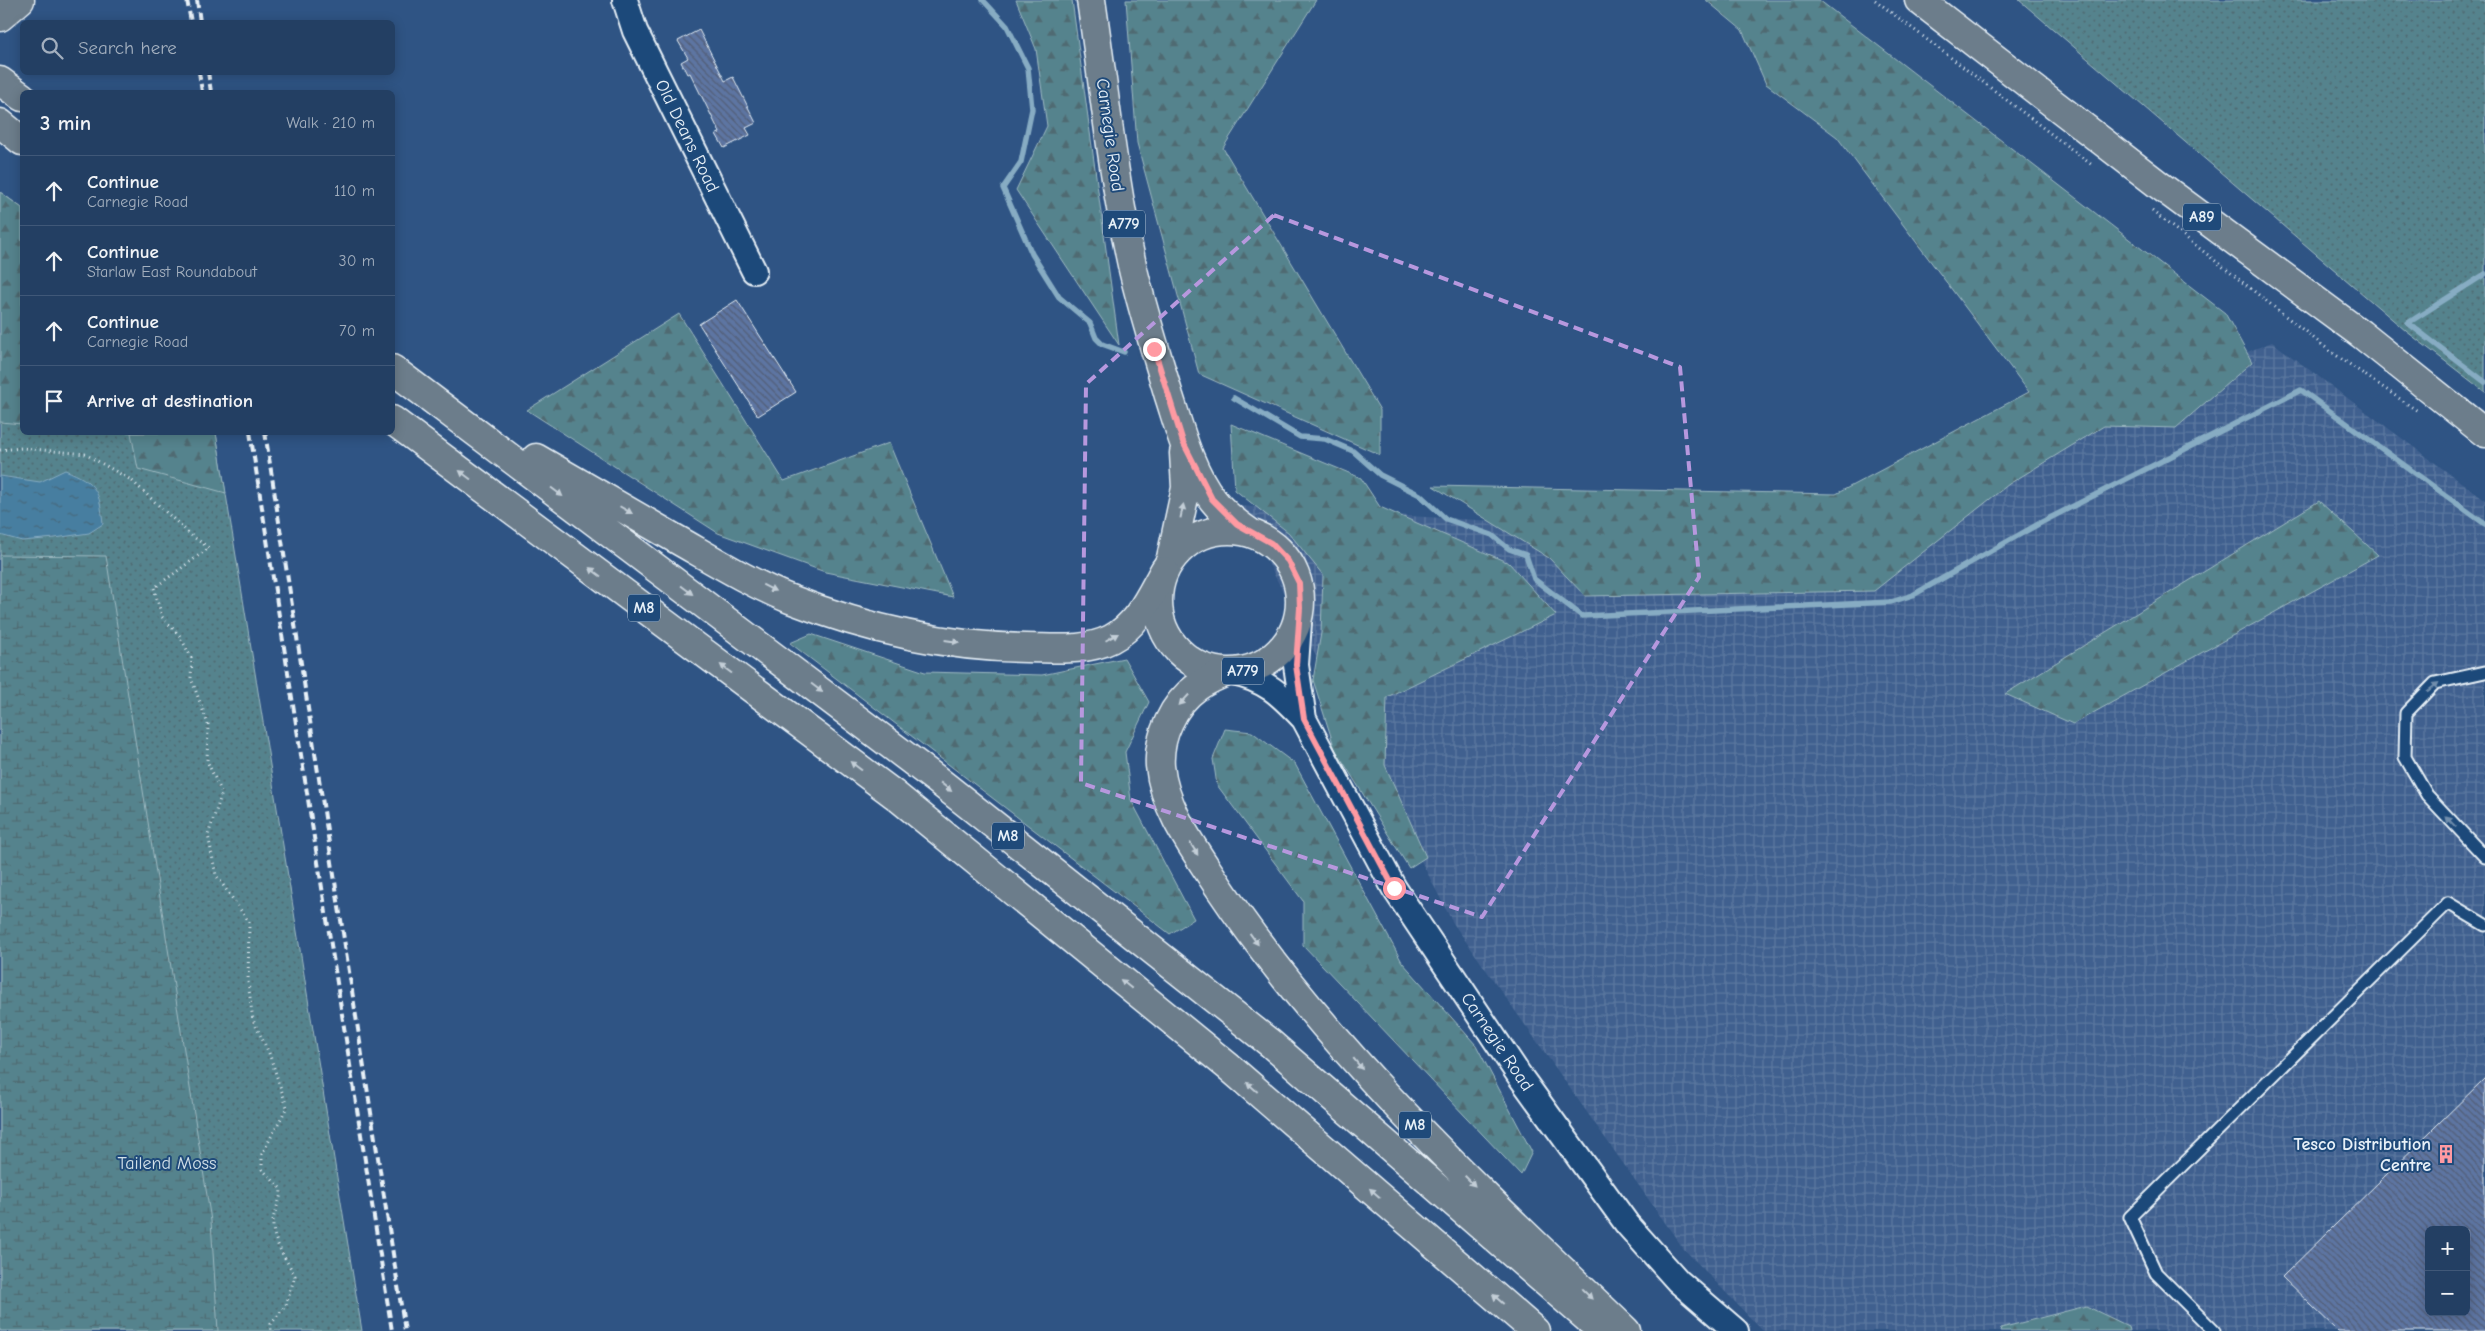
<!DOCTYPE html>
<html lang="en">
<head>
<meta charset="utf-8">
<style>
	body { margin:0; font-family:"Comic Neue",sans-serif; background:#2f4a6c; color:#f1f3f6 }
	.controls { position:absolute; right:15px; bottom:15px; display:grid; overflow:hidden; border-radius:8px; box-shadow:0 2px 12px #0003 }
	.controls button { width:45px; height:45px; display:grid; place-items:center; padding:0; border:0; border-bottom:1px solid #405878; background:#233f63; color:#f1f3f6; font:25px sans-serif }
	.stop { position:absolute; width:15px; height:15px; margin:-11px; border:4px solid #ff9aa2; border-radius:50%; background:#fff }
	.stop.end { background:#ff9aa2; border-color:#fff; box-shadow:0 1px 5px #0008 }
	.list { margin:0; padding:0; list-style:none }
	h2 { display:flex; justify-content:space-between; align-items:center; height:65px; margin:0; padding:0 20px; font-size:21px }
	h2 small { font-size:16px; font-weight:400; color:#a3afbe }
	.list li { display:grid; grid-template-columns:32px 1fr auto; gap:15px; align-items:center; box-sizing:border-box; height:70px; padding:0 20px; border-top:1px solid #405878 }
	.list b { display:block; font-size:19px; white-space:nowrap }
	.list p { margin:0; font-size:16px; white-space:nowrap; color:#a3afbe }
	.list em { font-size:16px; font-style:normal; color:#a3afbe }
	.icon { flex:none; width:28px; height:28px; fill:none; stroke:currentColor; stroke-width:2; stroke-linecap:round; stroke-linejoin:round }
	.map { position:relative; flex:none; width:2485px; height:1331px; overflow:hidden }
	.search { position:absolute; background:#233f63; box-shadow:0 2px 12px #0003; left:20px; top:20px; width:375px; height:55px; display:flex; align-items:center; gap:12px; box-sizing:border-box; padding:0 18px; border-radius:8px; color:#a3afbe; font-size:19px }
	.panel { position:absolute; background:#233f63; box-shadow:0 2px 12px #0003; left:20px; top:90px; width:375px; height:345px; border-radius:8px }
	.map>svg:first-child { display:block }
	.industrial { fill:url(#industrial-grid); fill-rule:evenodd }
	.green { fill:url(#green-dots); stroke:#9ebac2 }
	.forest { fill:url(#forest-firs); stroke:#9ebac2 }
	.wetland { fill:url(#wetland-marsh); stroke:#9ebac2 }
	.water { fill:url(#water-ripples); stroke:#87acc3 }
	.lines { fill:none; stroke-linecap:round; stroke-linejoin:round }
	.stream { stroke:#87acc3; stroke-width:5.5 }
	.building { fill:url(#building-back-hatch); stroke:#e8f1f8; fill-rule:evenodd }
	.lane-casing { stroke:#e8f1f8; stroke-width:15 }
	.street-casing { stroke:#e8f1f8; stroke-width:28 }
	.primary-casing { stroke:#e8f1f8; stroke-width:31 }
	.highway-casing { stroke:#e8f1f8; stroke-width:31 }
	.path { stroke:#e8f1f8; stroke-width:3; stroke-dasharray:1 4; stroke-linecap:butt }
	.lane { stroke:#1f4a7a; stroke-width:11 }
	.street { stroke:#1f4a7a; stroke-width:24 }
	.primary { stroke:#6c7d8b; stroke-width:28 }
	.highway { stroke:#6c7d8b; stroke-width:28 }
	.rail { stroke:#e8f1f8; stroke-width:4; stroke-dasharray:8 4; stroke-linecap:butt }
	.oneway { fill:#c3ced7 }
	.oneway2 { fill:#6f8dac }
	.route { stroke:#ff9aa2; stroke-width:6 }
	.marked { fill:none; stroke:#b798de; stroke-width:4; stroke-dasharray:10 6; stroke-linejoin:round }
	.labels { text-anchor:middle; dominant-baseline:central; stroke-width:4; stroke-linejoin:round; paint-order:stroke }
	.shield { fill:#1f4a7a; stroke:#acbfd2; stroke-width:1 }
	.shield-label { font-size:16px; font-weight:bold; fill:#e8f1f8 }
	.street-label { font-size:18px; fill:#e8f1f8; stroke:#1f4a7a }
	.poi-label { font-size:18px; font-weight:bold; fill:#e8f1f8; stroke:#1f4a7a; text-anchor:end }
	.park-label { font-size:18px; fill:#d2e0e8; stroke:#1f4a7a }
</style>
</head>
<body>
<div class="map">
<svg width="2485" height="1331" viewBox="0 0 2485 1331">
	<defs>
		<pattern id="industrial-grid" width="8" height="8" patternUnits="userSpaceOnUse" patternTransform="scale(1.25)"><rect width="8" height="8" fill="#40618f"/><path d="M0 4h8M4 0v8" fill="none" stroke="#5c78a0"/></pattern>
		<pattern id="green-dots" width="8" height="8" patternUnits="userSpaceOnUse" patternTransform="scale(1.25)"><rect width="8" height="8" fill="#55838d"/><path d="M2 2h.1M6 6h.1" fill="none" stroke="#4f6b72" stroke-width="1.8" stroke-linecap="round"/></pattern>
		<pattern id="forest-firs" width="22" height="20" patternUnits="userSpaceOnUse" patternTransform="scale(1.25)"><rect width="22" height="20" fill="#55838d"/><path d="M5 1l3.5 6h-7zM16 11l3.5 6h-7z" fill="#4f6b72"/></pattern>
		<pattern id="wetland-marsh" width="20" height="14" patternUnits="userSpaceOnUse" patternTransform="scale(1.25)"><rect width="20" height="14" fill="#55838d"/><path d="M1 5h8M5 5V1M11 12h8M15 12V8" fill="none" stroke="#4f6b72"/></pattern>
		<pattern id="water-ripples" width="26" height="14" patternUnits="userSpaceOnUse" patternTransform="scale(1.25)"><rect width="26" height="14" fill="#467ea0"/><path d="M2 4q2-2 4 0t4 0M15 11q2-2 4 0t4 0" fill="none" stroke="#466679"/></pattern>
		<pattern id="building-back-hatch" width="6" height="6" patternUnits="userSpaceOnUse" patternTransform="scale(1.25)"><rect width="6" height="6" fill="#5d75a2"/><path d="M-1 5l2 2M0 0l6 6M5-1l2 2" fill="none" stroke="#525e76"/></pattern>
	</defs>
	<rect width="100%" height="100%" fill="#2f5484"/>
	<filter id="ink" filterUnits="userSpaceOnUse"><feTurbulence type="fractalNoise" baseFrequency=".02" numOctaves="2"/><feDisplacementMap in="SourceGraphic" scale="10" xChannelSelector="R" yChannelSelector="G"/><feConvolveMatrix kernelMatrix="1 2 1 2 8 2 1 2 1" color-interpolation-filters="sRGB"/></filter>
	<g filter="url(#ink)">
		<path class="industrial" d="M2272 342 2485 500V1331H1763L1683 1248 1453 923 1239 506 1785 538ZM2429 1230H2466V1312H2429Z"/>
		<path class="green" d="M2019 0H2485V392L2406 331Z
			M0 192 22 208V432L216 433 362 1331H0Z"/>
		<path class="forest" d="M1016 0H1072L1119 345 1016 190 1047 126 1036 49Z
			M1126 0H1316L1223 148 1380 410V455L1199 374 1137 143Z
			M1706 0H1819L2225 313 2252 362 2176 428 2104 426 2009 484 1874 591 1585 596 1549 558 1433 486 1836 494 2029 392 1837 137 1766 84 1742 30Z
			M0 192 22 208V424L0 422Z
			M679 314 784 481 889 443 953 597 825 572 718 533 527 410Z
			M1231 424 1361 478 1380 507 1509 563 1556 615 1387 697 1385 765 1426 857 1409 868 1335 749 1313 680 1321 633 1323 575 1289 533 1235 490Z
			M131 433H216L226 493 138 469Z
			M2319 501 2378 555 2073 724 2005 694Z
			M811 634 925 672 1042 675 1124 658 1149 702 1125 752 1131 800 1194 919 1170 934 790 643Z
			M1225 729 1252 732 1295 764 1402 962 1476 1045 1532 1152 1521 1175 1303 945V901L1217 785 1213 759Z
			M2086 1306 2128 1326 2129 1331H2000L2001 1328Z"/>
		<path class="wetland" d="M0 555 106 556 211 1221 218 1331H0Z"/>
		<path class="water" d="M65 470C96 482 100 491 103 524L89 533 55 538 22 541 0 535V476L40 482Z"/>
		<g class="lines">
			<path class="stream" d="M983 0 1007 26 1028 68 1032 109 1021 162 1003 188 1032 254 1059 297 1090 323 1096 338 1102 344 1124 352
				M2485 274 2408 323 2485 382
				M1234 398 1300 437 1325 439 1353 451 1380 475 1420 495 1446 519 1492 535 1509 549 1526 555 1534 579 1582 616 1891 602 1913 595 2042 522 2301 390 2485 524"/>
		</g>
		<path class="building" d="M699 30 725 81 733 77 756 123 746 128 750 135 724 148 716 134 720 133 690 73 687 74 681 62 688 58 678 41Z
			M737 300 796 392 758 416 699 324Z
			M2485 1078V1331H2338L2282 1277ZM2429 1230H2466V1312H2429Z"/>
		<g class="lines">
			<g class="lane-casing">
				<path id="lane" d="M2485 672 2435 683 2406 713 2405 757 2427 795 2485 857
					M2214 1331 2156 1273 2130 1217 2448 903 2485 925"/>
			</g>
			<g class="street-casing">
				<path id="street" d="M625 0 635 31 754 271
					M1300 608 1296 665 1304 719 1394 888 1519 1075 1627 1224 1678 1281 1736 1331
					M1233 673C1267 680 1281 695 1304 719"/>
			</g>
			<g class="primary-casing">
				<path id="primary" d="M1091 0C1104 88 1113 178 1132 265 1142 309 1156 352 1169 396 1180 430 1190 470 1213 500 1223 513 1236 523 1249 532
					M1919 0 2159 185 2361 334 2485 433
					M0 17 20 0
					M1158 601a71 71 0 1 1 142 0a71 71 0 1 1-142 0Z
					M1171 558 1186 488 1184 453"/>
			</g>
			<g class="highway-casing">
				<path id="highway" d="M0 81 22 97
					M0 123 22 141
					M392 369 936 779 1270 1043 1602 1331
					M392 420 895 795 1230 1068 1535 1331
					M536 458C582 485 629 512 676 539 713 560 750 583 790 599 864 628 946 647 1026 648 1054 648 1085 652 1111 639 1138 625 1150 596 1164 571
					M1224 673C1215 677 1205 681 1197 687 1173 704 1158 737 1160 766 1164 810 1195 850 1218 886 1331 1055 1480 1191 1626 1331"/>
			</g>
			<path class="path" d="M1875 0 2092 165
				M2152 211 2330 351 2419 412
				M0 450 22 448 85 454 131 480 192 536 209 548 154 588 162 617 180 636 192 659 191 678 208 724 207 761 222 793 208 835 216 875 249 922 248 982 253 1020 269 1053 287 1107 262 1154V1169L281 1189C281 1203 273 1211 273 1223 272 1241 287 1260 295 1276L286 1305 271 1324V1331"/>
			<use href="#lane" class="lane"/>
			<use href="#street" class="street"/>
			<use href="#primary" class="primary"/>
			<use href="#highway" class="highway"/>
			<path class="rail" d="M187 0 191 22
				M197 0 200 22
				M199 72 202 92
				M208 72 211 92
				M250 432 392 1331
				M265 432 405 1331"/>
		</g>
		<defs><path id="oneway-solid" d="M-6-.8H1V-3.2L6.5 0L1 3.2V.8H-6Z" transform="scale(1.25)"/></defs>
		<g class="oneway">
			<use href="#oneway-solid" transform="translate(465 475) rotate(-143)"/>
			<use href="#oneway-solid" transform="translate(557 492) rotate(37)"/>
			<use href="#oneway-solid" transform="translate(626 510) rotate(30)"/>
			<use href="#oneway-solid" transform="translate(1182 511) rotate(-78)"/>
			<use href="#oneway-solid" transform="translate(595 572) rotate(-143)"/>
			<use href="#oneway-solid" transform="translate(769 588) rotate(26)"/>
			<use href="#oneway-solid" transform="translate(687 590) rotate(37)"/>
			<use href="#oneway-solid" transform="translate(1112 637) rotate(-30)"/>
			<use href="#oneway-solid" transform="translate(952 641) rotate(8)"/>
			<use href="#oneway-solid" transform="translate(726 669) rotate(-143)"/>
			<use href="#oneway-solid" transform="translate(817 688) rotate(37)"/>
			<use href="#oneway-solid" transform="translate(1184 700) rotate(133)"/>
			<use href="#oneway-solid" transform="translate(856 766) rotate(-143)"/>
			<use href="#oneway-solid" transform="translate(946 787) rotate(38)"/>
			<use href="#oneway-solid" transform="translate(1194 849) rotate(58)"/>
			<use href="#oneway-solid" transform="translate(1254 939) rotate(54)"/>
			<use href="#oneway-solid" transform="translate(1126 984) rotate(-141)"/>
			<use href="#oneway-solid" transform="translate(1358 1064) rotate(51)"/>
			<use href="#oneway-solid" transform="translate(1252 1087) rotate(-139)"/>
			<use href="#oneway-solid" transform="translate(1470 1181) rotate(45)"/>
			<use href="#oneway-solid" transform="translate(1375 1193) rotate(-139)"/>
			<use href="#oneway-solid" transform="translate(1587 1294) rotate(44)"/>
			<use href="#oneway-solid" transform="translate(1498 1299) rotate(-139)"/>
		</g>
		<g class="oneway2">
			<use href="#oneway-solid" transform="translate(2433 687) rotate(-37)"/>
			<use href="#oneway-solid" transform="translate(2451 822) rotate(-134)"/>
		</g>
	</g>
	<g class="lines" filter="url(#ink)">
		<path class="route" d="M1154 349 1183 442 1212 499 1237 524 1271 543 1288 561 1299 583 1300 608 1296 665 1304 719 1394 888"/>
	</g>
	<path class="marked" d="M1274 215 1680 367 1699 577 1482 917 1081 783 1086 384Z"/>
	<defs>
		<g id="building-bare" transform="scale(1.5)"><path d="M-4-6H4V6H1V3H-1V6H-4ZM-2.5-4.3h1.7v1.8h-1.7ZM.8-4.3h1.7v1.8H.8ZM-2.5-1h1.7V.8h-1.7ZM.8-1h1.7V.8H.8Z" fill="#ff9aa2" stroke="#1f4a7a" stroke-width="2.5" paint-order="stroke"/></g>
	</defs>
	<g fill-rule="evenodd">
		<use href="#building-bare" x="2446" y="1154"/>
	</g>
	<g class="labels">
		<g class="shield">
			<rect x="2183" y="203.5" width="38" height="27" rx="4"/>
			<rect x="1103" y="210.5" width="42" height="27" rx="4"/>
			<rect x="628" y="594.5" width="32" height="27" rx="4"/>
			<rect x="1222" y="657.5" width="42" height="27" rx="4"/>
			<rect x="992" y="822.5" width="32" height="27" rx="4"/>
			<rect x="1399" y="1111.5" width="32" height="27" rx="4"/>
		</g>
		<g class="shield-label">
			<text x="2202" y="217">A89</text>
			<text x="1124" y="224">A779</text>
			<text x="644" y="608">M8</text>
			<text x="1243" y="671">A779</text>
			<text x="1008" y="836">M8</text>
			<text x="1415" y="1125">M8</text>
		</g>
		<g class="street-label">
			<text transform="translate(1110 135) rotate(82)">Carnegie Road</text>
			<text transform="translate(687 136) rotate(64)">Old Deans Road</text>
			<text transform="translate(1497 1042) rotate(56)">Carnegie Road</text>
		</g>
		<g class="poi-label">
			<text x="2431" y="1144">Tesco Distribution<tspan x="2431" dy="21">Centre</tspan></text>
		</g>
		<g class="park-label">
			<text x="167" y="1163">Tailend Moss</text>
		</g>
	</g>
</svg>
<div class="controls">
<button>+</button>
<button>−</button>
</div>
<div class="stop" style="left:1394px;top:888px"></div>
<div class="stop end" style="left:1154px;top:349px"></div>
<div class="search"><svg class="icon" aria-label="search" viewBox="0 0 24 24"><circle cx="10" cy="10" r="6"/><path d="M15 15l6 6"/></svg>Search here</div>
<section class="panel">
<h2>3 min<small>Walk · 210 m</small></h2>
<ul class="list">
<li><svg class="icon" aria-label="ahead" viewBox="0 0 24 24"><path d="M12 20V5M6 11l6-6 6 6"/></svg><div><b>Continue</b><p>Carnegie Road</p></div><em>110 m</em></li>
<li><svg class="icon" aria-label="ahead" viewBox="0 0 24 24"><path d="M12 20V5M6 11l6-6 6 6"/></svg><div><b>Continue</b><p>Starlaw East Roundabout</p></div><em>30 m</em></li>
<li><svg class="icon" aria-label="ahead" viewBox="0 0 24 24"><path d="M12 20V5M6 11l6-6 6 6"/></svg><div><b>Continue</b><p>Carnegie Road</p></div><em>70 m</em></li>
<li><svg class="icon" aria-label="arrive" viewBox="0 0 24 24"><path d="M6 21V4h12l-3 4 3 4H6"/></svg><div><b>Arrive at destination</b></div></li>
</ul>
</section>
</div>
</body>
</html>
